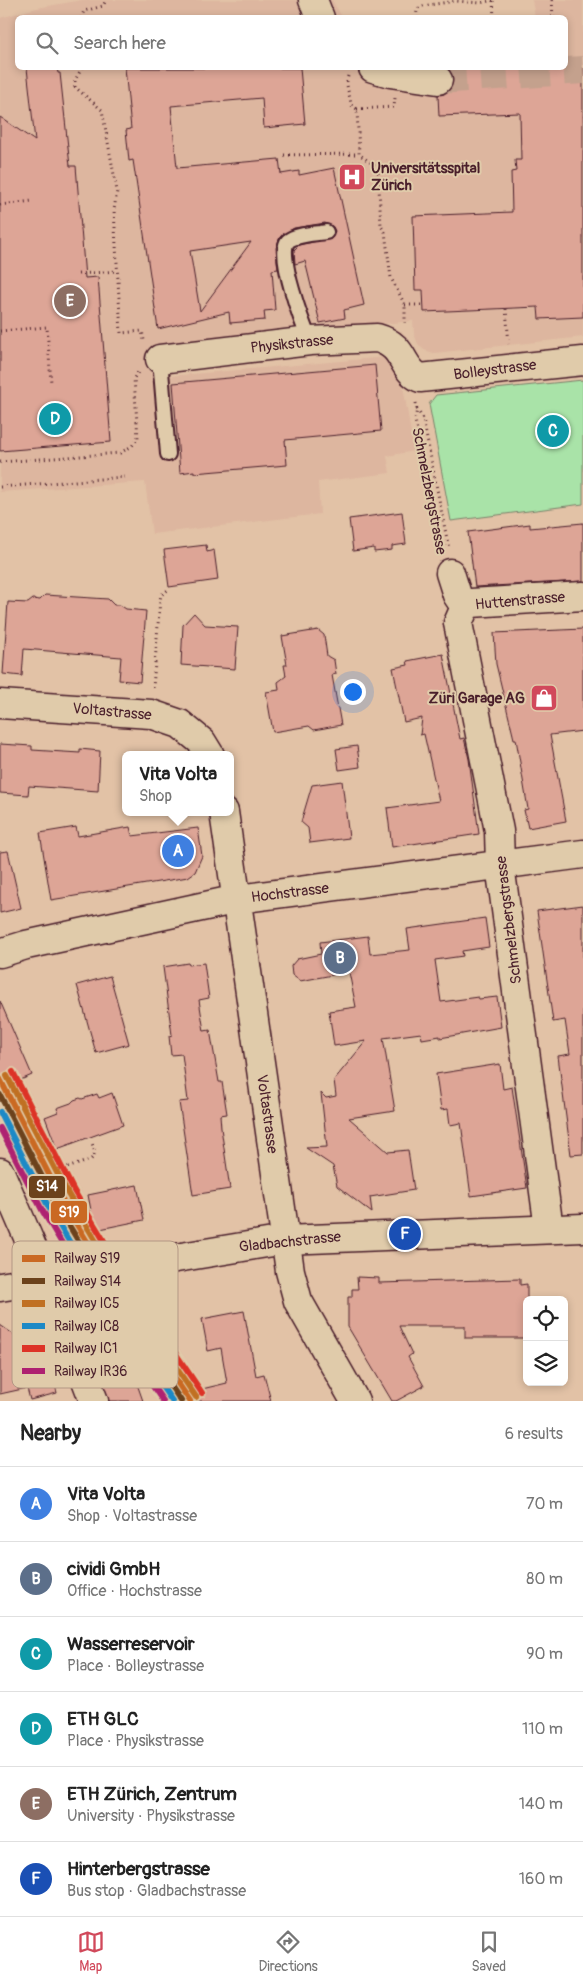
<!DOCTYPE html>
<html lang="en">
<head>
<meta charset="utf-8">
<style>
	body { margin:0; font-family:Pangolin,sans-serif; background:#f2f2f2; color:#222 }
	.controls { position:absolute; right:15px; bottom:15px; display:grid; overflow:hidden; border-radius:8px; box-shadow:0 2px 8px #0003 }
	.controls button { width:45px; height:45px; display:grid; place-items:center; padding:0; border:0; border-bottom:1px solid #e0e0e0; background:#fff; color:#222; font:25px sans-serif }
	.you { position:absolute; left:352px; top:691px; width:18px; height:18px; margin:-12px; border:4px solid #fff; border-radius:50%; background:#1a73e8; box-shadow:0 0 0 8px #1a73e833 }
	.badge { display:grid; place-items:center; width:32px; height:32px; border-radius:50%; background:#d1495b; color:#fff; font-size:16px; font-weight:700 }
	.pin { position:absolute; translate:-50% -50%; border:2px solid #fff; box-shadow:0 1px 5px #0006 }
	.popup { position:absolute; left:122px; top:751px; width:112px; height:65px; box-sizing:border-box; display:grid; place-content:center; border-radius:8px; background:#fff; filter:drop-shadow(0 1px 4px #0005); font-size:16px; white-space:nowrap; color:#767676 }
	.popup b { font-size:19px; color:#222 }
	.popup::after { content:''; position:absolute; left:50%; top:100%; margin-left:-10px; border:10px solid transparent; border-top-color:#fff }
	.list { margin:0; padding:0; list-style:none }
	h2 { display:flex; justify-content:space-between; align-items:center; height:65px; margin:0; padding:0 20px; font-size:21px }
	h2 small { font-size:16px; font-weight:400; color:#767676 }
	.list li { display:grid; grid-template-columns:32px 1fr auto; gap:15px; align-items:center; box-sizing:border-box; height:75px; padding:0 20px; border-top:1px solid #e0e0e0 }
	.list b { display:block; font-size:19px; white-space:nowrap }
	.list p { margin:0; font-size:16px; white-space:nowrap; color:#767676 }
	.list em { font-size:16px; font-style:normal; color:#767676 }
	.icon { flex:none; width:28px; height:28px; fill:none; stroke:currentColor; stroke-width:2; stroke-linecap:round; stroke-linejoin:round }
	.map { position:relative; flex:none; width:583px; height:1401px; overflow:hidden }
	.search { position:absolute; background:#fff; box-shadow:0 2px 8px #0003; left:15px; right:15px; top:15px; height:55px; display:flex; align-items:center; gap:12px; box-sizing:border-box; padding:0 18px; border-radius:8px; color:#767676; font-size:19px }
	.sheet { height:515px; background:#fff }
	nav { display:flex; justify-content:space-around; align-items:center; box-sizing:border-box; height:70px; border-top:1px solid #e0e0e0; background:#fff; font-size:14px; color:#767676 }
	nav a { display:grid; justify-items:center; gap:2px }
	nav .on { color:#d1495b }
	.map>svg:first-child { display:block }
	.built { fill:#ddb69f }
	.green { fill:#a9e3a8; stroke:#7a816a }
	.building { fill:#dda596; stroke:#4a1f2b; fill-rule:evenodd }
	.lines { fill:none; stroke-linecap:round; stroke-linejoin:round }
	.minor-tunnel { stroke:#c4a18d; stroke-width:28; stroke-dasharray:28 14; stroke-linecap:butt }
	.service-casing { stroke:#4a1f2b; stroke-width:18 }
	.minor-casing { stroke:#4a1f2b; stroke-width:31 }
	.tertiary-casing { stroke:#4a1f2b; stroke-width:31 }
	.path { stroke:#4a1f2b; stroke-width:3; stroke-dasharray:1 4; stroke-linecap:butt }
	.service { stroke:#e0cbaa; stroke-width:14 }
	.minor { stroke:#e0cbaa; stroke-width:28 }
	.tertiary { stroke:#e0cbaa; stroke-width:28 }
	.rail-1-casing { stroke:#e0cbaa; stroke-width:10 }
	.rail-2-casing { stroke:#e0cbaa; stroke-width:10 }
	.rail-3-casing { stroke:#e0cbaa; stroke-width:10 }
	.rail-4-casing { stroke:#e0cbaa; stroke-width:10 }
	.rail-5-casing { stroke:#e0cbaa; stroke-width:10 }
	.rail-6-casing { stroke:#e0cbaa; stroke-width:10 }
	.rail-1 { stroke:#ca6923; stroke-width:6 }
	.rail-2 { stroke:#6c421b; stroke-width:6 }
	.rail-3 { stroke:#c07023; stroke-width:6 }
	.rail-4 { stroke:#1c89c6; stroke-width:6 }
	.rail-5 { stroke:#dd3327; stroke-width:6 }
	.rail-6 { stroke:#ae2071; stroke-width:6 }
	.labels { text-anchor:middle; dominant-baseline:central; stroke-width:4; stroke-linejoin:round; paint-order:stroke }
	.poi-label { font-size:15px; font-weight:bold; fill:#4a1f2b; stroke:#e0cbaa; text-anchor:start }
	.street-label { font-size:15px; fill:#4a1f2b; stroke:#e0cbaa }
	.key { fill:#e0cbaa; stroke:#b39784; stroke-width:1 }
	.key-label { font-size:14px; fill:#4a1f2b }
	.line-badge { stroke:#e0cbaa; stroke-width:2 }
	.badge-label { font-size:14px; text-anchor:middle; font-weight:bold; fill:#fff }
</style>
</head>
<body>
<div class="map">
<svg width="583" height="1401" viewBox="0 0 583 1401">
	<rect width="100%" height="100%" fill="#e2c2a6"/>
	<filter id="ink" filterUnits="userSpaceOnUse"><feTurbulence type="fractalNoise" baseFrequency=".02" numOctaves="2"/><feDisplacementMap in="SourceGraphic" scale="10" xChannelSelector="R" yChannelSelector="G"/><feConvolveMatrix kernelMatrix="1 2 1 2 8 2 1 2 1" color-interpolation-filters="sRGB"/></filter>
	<g filter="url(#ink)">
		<path class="built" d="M82 0H332L342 17 18 18V68H566V18L535 17 532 0H583V337L434 353 424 350 418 344 414 334 413 321 149 346 158 377 398 356 414 451 387 456 390 473 318 482 320 514 152 534 145 482 0 492V18L37 8Z"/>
		<path class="green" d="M583 380V504L451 521 429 404 436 395Z"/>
		<path class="building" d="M27 68H57L58 73H60L70 166H76L85 278 98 277 111 442 0 451V117L35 141Z
			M125 68H300L305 124 264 128 262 98 171 106 177 168 279 159 281 174 299 171V175L334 168 364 305 344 310 345 318 320 323 305 261 295 264 294 250 299 245 332 238 335 231 333 227 325 223 294 228 280 237 276 248 278 269 272 270 275 310 264 311 265 320 230 323 229 312 158 329 133 160 129 161 126 130 131 129ZM251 242 200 311 190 251Z
			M447 68H583V317L539 319 538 307 424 312 423 290H415L413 216 512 212 511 172 516 171 515 160H521L520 113 439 116 438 95 444 94 450 90 453 83V75Z
			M375 365 381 431 285 440 287 465 194 473V471L180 473 173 383Z
			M402 512 406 544 392 546V550L374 552V548L353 551 349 519Z
			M583 523V581L475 587 468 532 530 524V528Z
			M206 545 207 552 214 550 218 580 169 587 164 550Z
			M45 595 108 599 114 605H120L126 609 146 611 140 682 119 680 121 657 24 649 22 676 3 674 8 602 28 603 33 599 40 600Z
			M194 613 205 625 238 627 235 669 181 665 183 625Z
			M583 629V731L550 735 566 821 528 828 524 810 528 809 516 739H514L496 664 494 633Z
			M318 630 324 635 327 656 334 660 336 674 332 675 341 725 314 730 309 726 273 732 266 692 279 690 278 682 286 676 284 665H287L282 636Z
			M443 654 460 739 464 738 469 759 479 834 392 847 387 808 439 801 424 734 420 735 422 718 404 722 393 668 408 665 407 661Z
			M0 744 32 746V750L80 753V749L100 751 98 791 29 786 28 795 0 793Z
			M357 746 360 767 339 770 336 749Z
			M342 781 349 838 310 843 308 828 301 822 312 785Z
			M76 827 78 836 130 827 132 836 198 828 202 856 195 872 188 877 51 900 40 833Z
			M8 851 21 908 0 913V852Z
			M583 905V1154L571 1155 558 1056 570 1054 565 1020 553 1022 537 911Z
			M485 918 489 947 462 951 463 956 435 960 441 1002 478 997 479 999 497 997 501 1027 440 1038V1036L422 1039 421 1033 383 1038 395 1111 349 1118 388 1152 408 1150 414 1190 370 1197 372 1213 337 1186 333 1166 306 1148 327 1147 321 1093 326 1098 336 1096 334 1080 366 1041 334 1046 329 1011 356 1007 349 972 300 981 292 975 291 966 297 959 321 954 320 942 368 936 370 954 410 950 407 929Z
			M188 963 189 965 204 963 209 998 199 1000 204 1031 210 1030 219 1082H222L227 1114 220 1115 221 1128 230 1189 193 1195 179 1102 188 1101 182 1054 171 1055 169 1036 172 1035 163 967Z
			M110 976 129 1044 96 1053 77 985Z
			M0 1001 32 1075 0 1089Z
			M500 1064 503 1089 512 1087 527 1188 471 1196 461 1123 450 1125 448 1109 441 1110 436 1074Z
			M112 1093 123 1125 57 1149 45 1117 58 1112 57 1108 71 1103 74 1100 80 1098 82 1099 97 1094 99 1098Z
			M137 1185 144 1220 95 1230 88 1195Z
			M357 1277 379 1278V1283L520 1279V1285L527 1284V1338H465V1326H399L412 1354 408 1357 424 1386 396 1401H392L348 1327V1297H352V1289H358Z
			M244 1311 256 1376 264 1374 271 1401H182L181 1394 227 1383 221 1348 208 1351 202 1319Z
			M143 1312 151 1337 123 1347 114 1322Z
			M0 1325 16 1336 28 1335 35 1340 38 1348 45 1354 49 1377H53L57 1393 30 1400 27 1388 0 1394Z
			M122 1345 136 1381 143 1401H109L93 1355Z"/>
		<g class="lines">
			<path class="minor-tunnel" d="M438 80 583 70"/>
			<g class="service-casing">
				<path id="service" d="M310 341C303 325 276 253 288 241 296 234 316 234 326 232
					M160 359 168 454"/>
			</g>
			<g class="minor-casing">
				<path id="minor" d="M313 0 320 18
					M373 68 390 73 438 80
					M160 359 310 341 377 338C406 346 400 368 420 378L583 361
					M450 573 457 595 465 607
					M0 704 151 714 180 724 202 742 210 755
					M224 812 290 1271 298 1301 355 1401
					M0 953 26 945 238 899 583 854
					M0 1172 57 1305 94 1401
					M549 1229 500 865 499 831 458 623 465 607 471 603 583 596"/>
			</g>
			<g class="tertiary-casing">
				<path id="tertiary" d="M0 1287 285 1240 583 1228"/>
			</g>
			<path class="path" d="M552 0 553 18
				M493 1 494 18
				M81 18 84 11 103 6 106 0
				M417 18C416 12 417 8 422 6L456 1 480 3 495 0
				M82 68 75 80V87L102 110 117 191 114 210 121 333 142 331 144 340
				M348 76C345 87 350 94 351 105L357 109 359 154 378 168 381 226 385 232 391 278 405 305V323
				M357 109 394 107 395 98
				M284 155 359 154
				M0 205 32 201
				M78 274 117 271
				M405 305H424
				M506 309 509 344
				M0 331 47 327 51 383
				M416 403 417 409 415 420 441 551
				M417 409 423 419 449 549
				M0 462 120 453 132 446 138 438 134 378 138 372
				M0 487 125 477
				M153 688 160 600 161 595 168 590
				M30 1181 90 1160C97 1155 94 1148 91 1141"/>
			<use href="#service" class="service"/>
			<use href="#minor" class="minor"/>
			<use href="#tertiary" class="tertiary"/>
			<g class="rail-1-casing">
				<path id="rail-1" d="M0 1079 61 1198 128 1310 190 1401"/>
			</g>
			<g class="rail-2-casing">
				<path id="rail-2" d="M0 1095 55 1202 122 1314 181 1401"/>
			</g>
			<g class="rail-3-casing">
				<path id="rail-3" d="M7 1076 68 1194 134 1306 196 1397"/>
			</g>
			<g class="rail-4-casing">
				<path id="rail-4" d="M0 1112 48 1206 115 1318 172 1401"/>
			</g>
			<g class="rail-5-casing">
				<path id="rail-5" d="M13 1072 74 1191 141 1302 202 1393"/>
			</g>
			<g class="rail-6-casing">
				<path id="rail-6" d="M0 1128 42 1210 109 1322 163 1401"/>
			</g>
			<use href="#rail-1" class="rail-1"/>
			<use href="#rail-2" class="rail-2"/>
			<use href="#rail-3" class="rail-3"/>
			<use href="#rail-4" class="rail-4"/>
			<use href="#rail-5" class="rail-5"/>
			<use href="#rail-6" class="rail-6"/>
		</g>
	</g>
	<defs>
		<g id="hospital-square" transform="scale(1.4375)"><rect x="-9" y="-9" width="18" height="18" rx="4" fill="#d1495b" stroke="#e0cbaa"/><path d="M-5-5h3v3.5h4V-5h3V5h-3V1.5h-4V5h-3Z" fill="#fff"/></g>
		<g id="shop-square" transform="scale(1.4375)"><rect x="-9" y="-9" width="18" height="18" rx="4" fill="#d1495b" stroke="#e0cbaa"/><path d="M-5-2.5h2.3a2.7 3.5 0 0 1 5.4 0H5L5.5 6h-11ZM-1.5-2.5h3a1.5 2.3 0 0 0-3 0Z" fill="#fff"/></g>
	</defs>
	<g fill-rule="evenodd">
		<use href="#hospital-square" x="352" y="177"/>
		<use href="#shop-square" x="544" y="698"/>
	</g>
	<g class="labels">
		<g class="poi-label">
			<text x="371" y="168">Universitätsspital<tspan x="371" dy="17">Zürich</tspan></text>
			<text x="525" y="698" text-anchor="end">Züri Garage AG</text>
		</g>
		<g class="street-label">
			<text transform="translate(292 344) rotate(-6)">Physikstrasse</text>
			<text transform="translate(495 370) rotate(-7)">Bolleystrasse</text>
			<text transform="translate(429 491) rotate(79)">Schmelzbergstrasse</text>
			<text transform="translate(520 601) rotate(-5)">Huttenstrasse</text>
			<text transform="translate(112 712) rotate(5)">Voltastrasse</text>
			<text transform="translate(290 893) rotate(-7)">Hochstrasse</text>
			<text transform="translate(509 920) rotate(-97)">Schmelzbergstrasse</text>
			<text transform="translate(267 1114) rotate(82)">Voltastrasse</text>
			<text transform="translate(290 1242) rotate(-6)">Gladbachstrasse</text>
		</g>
	</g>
	<rect x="12" y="1241" width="166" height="147" rx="8" class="key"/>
	<rect x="22" y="1255" width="23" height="7" fill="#ca6923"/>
	<rect x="22" y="1278" width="23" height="6" fill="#6c421b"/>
	<rect x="22" y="1300" width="23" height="7" fill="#c07023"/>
	<rect x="22" y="1323" width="23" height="6" fill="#1c89c6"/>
	<rect x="22" y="1345" width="23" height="7" fill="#dd3327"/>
	<rect x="22" y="1368" width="23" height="6" fill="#ae2071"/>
	<g class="key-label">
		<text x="54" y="1263">Railway S19</text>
		<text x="54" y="1286">Railway S14</text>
		<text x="54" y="1308">Railway IC5</text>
		<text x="54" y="1331">Railway IC8</text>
		<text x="54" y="1353">Railway IC1</text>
		<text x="54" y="1376">Railway IR36</text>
	</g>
	<g class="line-badge">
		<rect x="28" y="1175" width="38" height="24" rx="5" fill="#6c421b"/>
		<rect x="50" y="1200" width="38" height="24" rx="5" fill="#ca6923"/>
	</g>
	<g class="badge-label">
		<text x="47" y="1191">S14</text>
		<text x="69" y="1217">S19</text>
	</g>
</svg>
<div class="controls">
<button><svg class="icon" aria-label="locate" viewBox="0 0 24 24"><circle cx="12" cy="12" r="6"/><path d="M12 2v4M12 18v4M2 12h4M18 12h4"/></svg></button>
<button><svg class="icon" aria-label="layers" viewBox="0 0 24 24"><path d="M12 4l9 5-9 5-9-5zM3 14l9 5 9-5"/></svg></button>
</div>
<div class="you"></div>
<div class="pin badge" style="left:178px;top:851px;background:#3f7fe0">A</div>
<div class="popup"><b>Vita Volta</b>Shop</div>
<div class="pin badge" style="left:340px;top:958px;background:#5c6f8a">B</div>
<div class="pin badge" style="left:553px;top:431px;background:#0f9aa8">C</div>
<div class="pin badge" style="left:55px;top:419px;background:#0f9aa8">D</div>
<div class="pin badge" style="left:70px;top:301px;background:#8d6e63">E</div>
<div class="pin badge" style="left:405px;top:1234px;background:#1a4fb4">F</div>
<div class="search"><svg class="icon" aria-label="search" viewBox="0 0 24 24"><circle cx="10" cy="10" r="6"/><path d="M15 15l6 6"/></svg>Search here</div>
</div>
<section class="sheet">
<h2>Nearby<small>6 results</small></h2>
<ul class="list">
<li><span class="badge" style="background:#3f7fe0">A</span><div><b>Vita Volta</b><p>Shop · Voltastrasse</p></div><em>70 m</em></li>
<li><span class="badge" style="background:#5c6f8a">B</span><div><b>cividi GmbH</b><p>Office · Hochstrasse</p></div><em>80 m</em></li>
<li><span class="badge" style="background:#0f9aa8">C</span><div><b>Wasserreservoir</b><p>Place · Bolleystrasse</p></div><em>90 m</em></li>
<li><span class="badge" style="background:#0f9aa8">D</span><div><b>ETH GLC</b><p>Place · Physikstrasse</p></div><em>110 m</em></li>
<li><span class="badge" style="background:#8d6e63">E</span><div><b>ETH Zürich, Zentrum</b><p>University · Physikstrasse</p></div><em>140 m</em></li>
<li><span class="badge" style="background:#1a4fb4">F</span><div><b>Hinterbergstrasse</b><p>Bus stop · Gladbachstrasse</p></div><em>160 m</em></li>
</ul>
</section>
<nav>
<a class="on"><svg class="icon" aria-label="map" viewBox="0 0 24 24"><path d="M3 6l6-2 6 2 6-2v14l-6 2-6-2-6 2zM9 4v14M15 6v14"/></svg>Map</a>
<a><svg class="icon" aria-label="directions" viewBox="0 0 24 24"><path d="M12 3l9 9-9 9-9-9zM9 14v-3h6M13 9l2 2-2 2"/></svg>Directions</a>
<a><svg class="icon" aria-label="saved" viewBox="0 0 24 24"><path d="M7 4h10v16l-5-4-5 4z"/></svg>Saved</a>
</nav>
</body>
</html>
